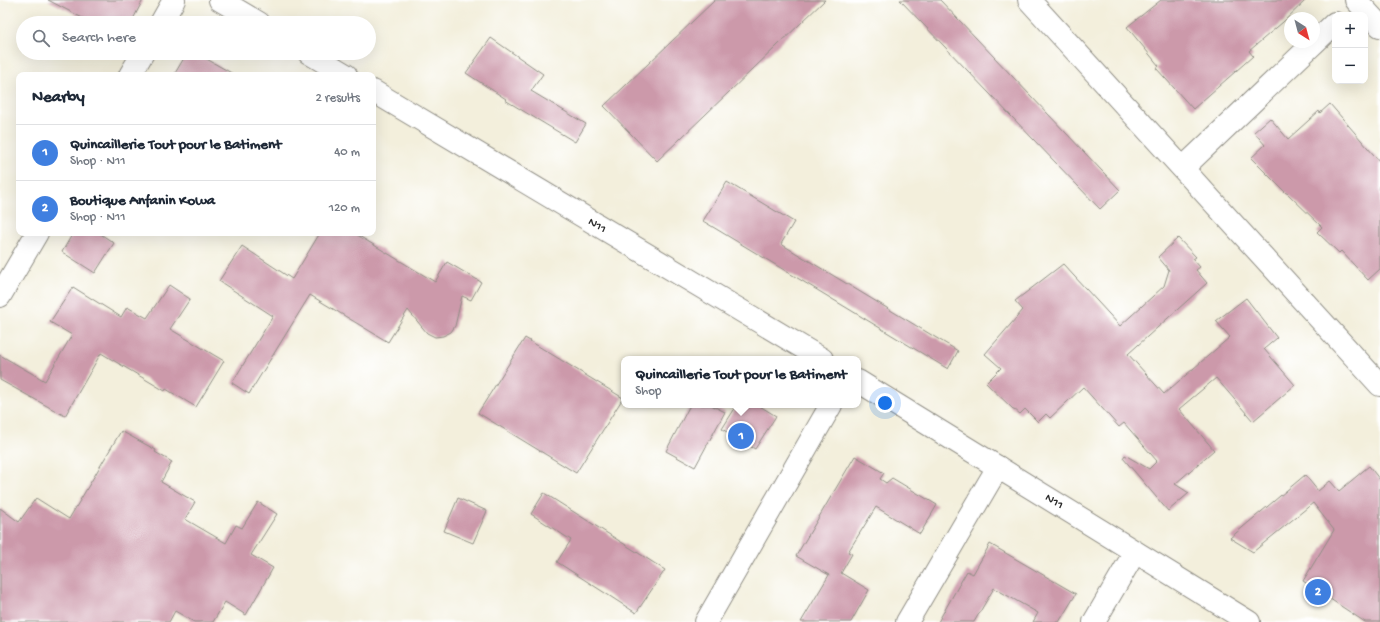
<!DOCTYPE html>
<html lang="en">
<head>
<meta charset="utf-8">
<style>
	body { margin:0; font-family:"Gochi Hand",sans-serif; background:#f6f6f7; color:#1f2937 }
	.controls { position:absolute; right:12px; top:12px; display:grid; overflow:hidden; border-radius:8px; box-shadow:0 4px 16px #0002 }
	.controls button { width:36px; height:36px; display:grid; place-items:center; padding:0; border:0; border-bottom:1px solid #e0e1e3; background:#fff; color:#1f2937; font:20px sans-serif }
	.compass { position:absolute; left:1284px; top:12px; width:36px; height:36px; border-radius:50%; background:#fff; box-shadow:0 4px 16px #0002; rotate:144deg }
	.you { position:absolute; left:885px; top:403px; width:14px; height:14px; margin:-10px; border:3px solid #fff; border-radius:50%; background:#1a73e8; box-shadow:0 0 0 6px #1a73e833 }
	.badge { display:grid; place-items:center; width:26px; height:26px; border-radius:50%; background:#b45309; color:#fff; font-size:13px; font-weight:700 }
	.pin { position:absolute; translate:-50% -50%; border:2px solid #fff; box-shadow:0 1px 4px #0006 }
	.popup { position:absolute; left:621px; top:356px; width:240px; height:52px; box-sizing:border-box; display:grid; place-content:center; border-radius:8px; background:#fff; filter:drop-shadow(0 1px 3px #0005); font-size:13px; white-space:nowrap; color:#747a83 }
	.popup b { font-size:15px; color:#1f2937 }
	.popup::after { content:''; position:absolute; left:50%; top:100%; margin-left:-8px; border:8px solid transparent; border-top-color:#fff }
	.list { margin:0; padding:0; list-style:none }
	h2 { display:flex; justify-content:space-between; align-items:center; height:52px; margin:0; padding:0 16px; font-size:17px }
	h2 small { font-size:13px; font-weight:400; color:#747a83 }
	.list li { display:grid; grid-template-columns:26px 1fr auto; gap:12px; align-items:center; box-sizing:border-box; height:56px; padding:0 16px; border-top:1px solid #e0e1e3 }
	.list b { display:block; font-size:15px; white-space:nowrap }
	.list p { margin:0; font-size:13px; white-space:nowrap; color:#747a83 }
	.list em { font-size:13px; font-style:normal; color:#747a83 }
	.icon { flex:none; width:22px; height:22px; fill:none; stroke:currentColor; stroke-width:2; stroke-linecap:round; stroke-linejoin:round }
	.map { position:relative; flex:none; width:1380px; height:622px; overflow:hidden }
	.search { position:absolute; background:#fff; box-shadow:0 4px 16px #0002; left:16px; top:16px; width:360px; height:44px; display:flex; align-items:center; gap:10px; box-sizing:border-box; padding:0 14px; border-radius:22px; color:#747a83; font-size:15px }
	.panel { position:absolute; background:#fff; box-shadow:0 4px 16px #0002; left:16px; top:72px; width:360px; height:164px; border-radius:8px }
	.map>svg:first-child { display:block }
	.building { fill:#c9a }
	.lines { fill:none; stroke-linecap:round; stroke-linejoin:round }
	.street-casing { stroke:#8f8d84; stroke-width:24 }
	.secondary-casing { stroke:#8f8d84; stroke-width:24 }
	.primary-casing { stroke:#8f8d84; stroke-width:24 }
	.street { stroke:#fff; stroke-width:22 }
	.secondary { stroke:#fff; stroke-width:22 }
	.primary { stroke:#fff; stroke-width:22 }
	.labels { text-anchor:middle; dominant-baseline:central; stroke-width:3.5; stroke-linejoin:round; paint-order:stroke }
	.street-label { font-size:13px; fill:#2b2b2b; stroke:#fff }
</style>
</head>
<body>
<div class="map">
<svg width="1380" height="622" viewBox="0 0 1380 622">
	<rect width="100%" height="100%" fill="#fff"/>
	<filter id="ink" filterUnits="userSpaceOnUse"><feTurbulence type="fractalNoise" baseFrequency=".025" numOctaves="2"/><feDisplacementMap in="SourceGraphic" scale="8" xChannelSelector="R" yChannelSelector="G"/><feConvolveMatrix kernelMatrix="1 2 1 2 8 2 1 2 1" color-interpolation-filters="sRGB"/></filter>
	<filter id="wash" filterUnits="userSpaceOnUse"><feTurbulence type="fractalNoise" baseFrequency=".012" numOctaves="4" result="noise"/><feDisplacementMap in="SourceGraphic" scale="16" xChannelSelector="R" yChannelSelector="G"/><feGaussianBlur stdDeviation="0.9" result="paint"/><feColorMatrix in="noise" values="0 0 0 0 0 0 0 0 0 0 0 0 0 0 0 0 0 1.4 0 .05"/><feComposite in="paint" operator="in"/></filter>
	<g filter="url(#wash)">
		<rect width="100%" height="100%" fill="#f3efdc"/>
		<g id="blocks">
			<path class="building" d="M48 0H143L131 23H92Z
				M715 0H825L657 161 604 106Z
				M900 0H940L1120 190 1100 209Z
				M1161 0H1306L1283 22 1249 51 1253 56 1193 109 1156 68 1159 66 1127 27Z
				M491 38 543 74 531 91 586 124 575 142 505 100 506 99 466 73Z
				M187 53H196L235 75H174Z
				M1330 104 1380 162V269L1368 280 1341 251 1339 253 1317 232 1322 227 1287 193H1286L1251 158 1265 145 1254 132 1270 118 1288 139 1319 111 1320 113Z
				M727 182 794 222 781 244 958 351 948 369 703 221Z
				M73 233H99L114 243 95 273 62 252Z
				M320 233H354L435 282 447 262 481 282 471 300 462 296 455 326 451 332 443 336 435 337 427 333 408 310 388 342 310 295 249 394 232 383 273 316 219 281 242 246 292 279Z
				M1178 238 1196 257 1193 259 1200 267 1196 270 1207 283 1128 354 1164 394 1230 337 1216 321 1246 298 1277 338 1264 349 1295 385 1253 421 1216 378 1179 409 1214 450 1175 484 1189 493 1168 511 1123 458 1125 455 1149 469 1157 461 1124 423 1119 427 1083 387 1050 418 1046 414 1038 422 1025 409 1020 414 1014 409H1013L986 383 1001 368 985 354 1023 310 1015 301 1063 264 1120 326 1164 286 1169 270 1158 257Z
				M169 285 190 299 170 329 224 361 196 407 166 389 165 391 101 353 65 416 0 380V355L45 381 72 335 50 322 73 287 121 317 127 307 147 318Z
				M525 338 623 398 576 473 478 413Z
				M690 405H711L725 412 695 467 666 451Z
				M737 405H758L776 416 755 449 722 429Z
				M121 431 156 450 155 452 172 462 161 482 195 502 185 519 226 543 236 525 242 528 258 502 277 514 251 555 273 568 246 615 225 602 213 622H194L175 611 169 622H0V508L19 522 36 498 69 519Z
				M855 456 884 473 880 479 886 483 892 478 937 505 920 534 876 507 848 552 852 554 841 573 869 590 851 622H801L829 575 796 556Z
				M1369 466 1380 480V622H1365L1303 581 1334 530 1313 503 1253 552 1230 538 1305 475 1318 491 1330 481 1339 491Z
				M544 493 665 570 636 613 557 562 571 540 531 514Z
				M458 498 487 511 473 543 444 531Z
				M990 544 1076 594 1059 622H1033L1038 613 994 588 974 622H938L967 571 973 574Z"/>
		</g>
	</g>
	<g filter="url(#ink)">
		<use href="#blocks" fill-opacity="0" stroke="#8f8d84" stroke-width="1"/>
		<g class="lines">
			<g class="street-casing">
				<path id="street" d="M1356 0 1380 26
					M1183 168 1335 23
					M706 622 831 405
					M907 622 998 467
					M1094 622 1135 552"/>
			</g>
			<g class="secondary-casing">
				<path id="secondary" d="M1029 0 1380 385
					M161 23 174 0
					M130 75 143 53
					M0 296 37 233"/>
			</g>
			<g class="primary-casing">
				<path id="primary" d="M220 0 259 23
					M309 53 346 75
					M373 91 822 359
					M858 381 1249 622"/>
			</g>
			<use href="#street" class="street"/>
			<use href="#secondary" class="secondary"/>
			<use href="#primary" class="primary"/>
		</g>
	</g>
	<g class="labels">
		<g class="street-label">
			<text transform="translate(597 226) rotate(31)">N11</text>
			<text transform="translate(1054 502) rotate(32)">N11</text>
		</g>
	</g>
</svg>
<div class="controls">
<button>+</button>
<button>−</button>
</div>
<svg class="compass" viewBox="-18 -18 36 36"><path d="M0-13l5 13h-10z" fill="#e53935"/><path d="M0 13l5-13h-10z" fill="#747a83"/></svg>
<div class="you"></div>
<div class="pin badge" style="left:741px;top:436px;background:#3f7fe0">1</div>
<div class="popup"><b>Quincaillerie Tout pour le Batiment</b>Shop</div>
<div class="pin badge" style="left:1318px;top:592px;background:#3f7fe0">2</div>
<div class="search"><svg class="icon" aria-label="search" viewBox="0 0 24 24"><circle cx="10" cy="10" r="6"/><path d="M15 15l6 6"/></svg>Search here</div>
<section class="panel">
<h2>Nearby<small>2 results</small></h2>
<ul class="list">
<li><span class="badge" style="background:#3f7fe0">1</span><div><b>Quincaillerie Tout pour le Batiment</b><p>Shop · N11</p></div><em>40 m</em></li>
<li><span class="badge" style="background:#3f7fe0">2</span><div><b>Boutique Anfanin Kowa</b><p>Shop · N11</p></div><em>120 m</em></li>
</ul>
</section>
</div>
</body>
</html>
